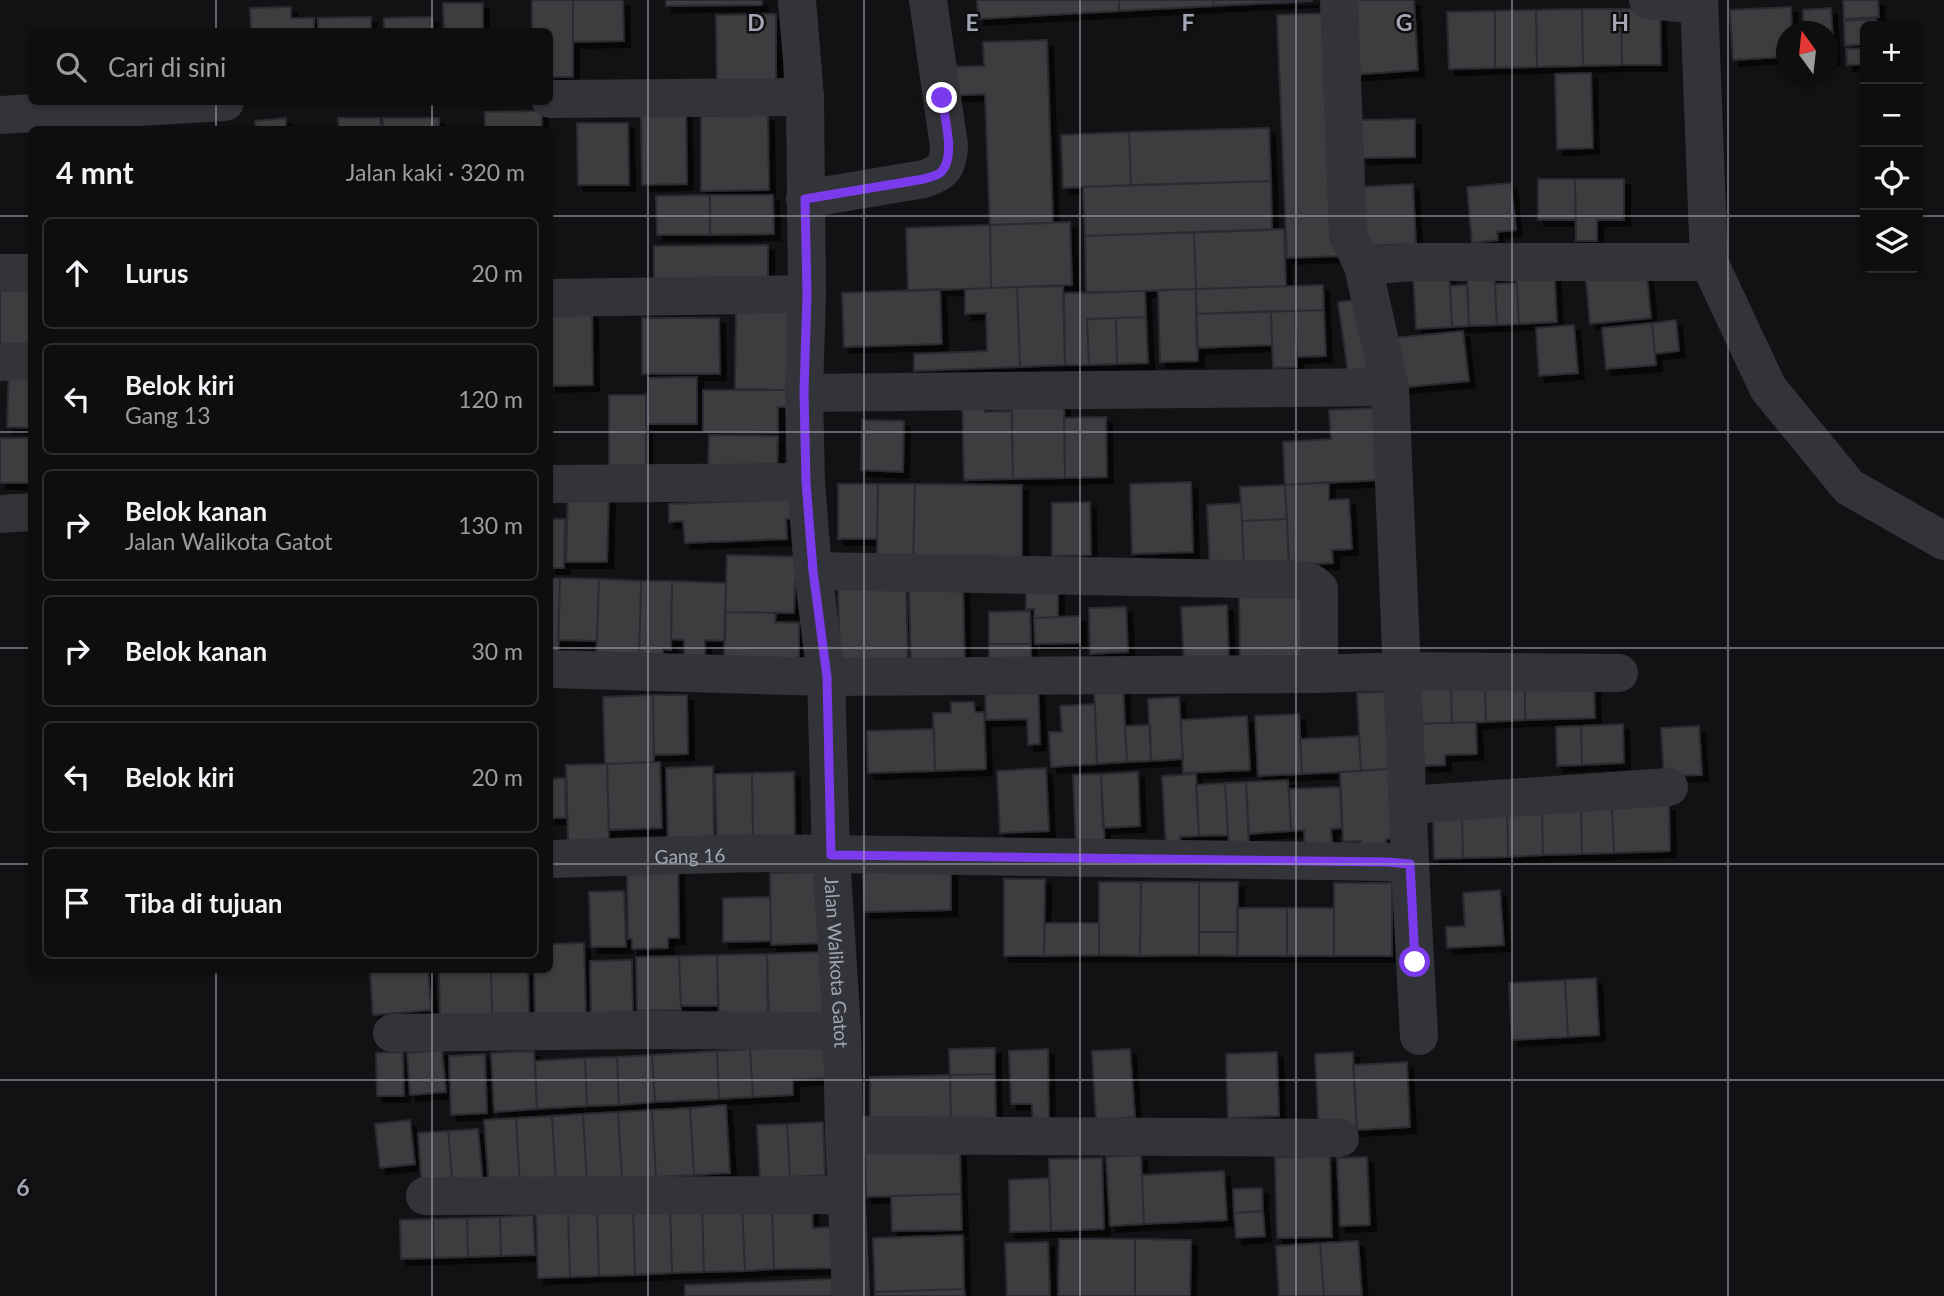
<!DOCTYPE html>
<html lang="id">
<head>
<meta charset="utf-8">
<style>
	body { margin:0; font-family:Lato,sans-serif; background:#1c1c1d; color:#f1f3f6 }
	.controls { position:absolute; right:21px; top:21px; display:grid; overflow:hidden; border-radius:10px; box-shadow:0 2px 5px #0004 }
	.controls button { width:63px; height:63px; display:grid; place-items:center; padding:0; border:0; border-bottom:2px solid #2e2e2f; background:#0e0e0f; color:#f1f3f6; font:35px sans-serif }
	.compass { position:absolute; left:1776px; top:21px; width:63px; height:63px; border-radius:50%; background:#0e0e0f; box-shadow:0 2px 5px #0004; rotate:345deg }
	.stop { position:absolute; width:21px; height:21px; margin:-16px; border:5px solid #7c3aed; border-radius:50%; background:#fff }
	.stop.end { background:#7c3aed; border-color:#fff; box-shadow:0 2px 7px #0008 }
	.list { margin:0; padding:0; list-style:none }
	h2 { display:flex; justify-content:space-between; align-items:center; height:91px; margin:0; padding:0 28px; font-size:30px }
	h2 small { font-size:23px; font-weight:400; color:#9b9c9e }
	.list li { display:grid; grid-template-columns:46px 1fr auto; gap:21px; align-items:center; box-sizing:border-box; height:112px; margin:0 14px 14px; padding:0 14px; border:2px solid #2e2e2f; border-radius:10px }
	.list b { display:block; font-size:26px; white-space:nowrap }
	.list p { margin:0; font-size:23px; white-space:nowrap; color:#9b9c9e }
	.list em { font-size:23px; font-style:normal; color:#9b9c9e }
	.icon { flex:none; width:38px; height:38px; fill:none; stroke:currentColor; stroke-width:2; stroke-linecap:round; stroke-linejoin:round }
	.map { position:relative; flex:none; width:1944px; height:1296px; overflow:hidden }
	.search { position:absolute; background:#0e0e0f; box-shadow:0 2px 5px #0004; left:28px; top:28px; width:525px; height:77px; display:flex; align-items:center; gap:18px; box-sizing:border-box; padding:0 24px; border-radius:10px; color:#9b9c9e; font-size:26px }
	.panel { position:absolute; background:#0e0e0f; box-shadow:0 2px 5px #0004; left:28px; top:126px; width:525px; height:847px; border-radius:10px }
	.map>svg:first-child { display:block }
	.building { fill:#3c3c41; stroke:#2c2c30; stroke-width:2; filter:url(#shadow) }
	.lines { fill:none; stroke-linecap:round; stroke-linejoin:round }
	.minor { stroke:#333439; stroke-width:38 }
	.route { stroke:#7c3aed; stroke-width:9 }
	.grid { fill:none; stroke:#a3a7b5; stroke-width:2; stroke-opacity:0.55 }
	.labels { text-anchor:middle; dominant-baseline:central; stroke-width:5; stroke-linejoin:round; paint-order:stroke }
	.street-label { font-size:19px; fill:#a3a7b5; stroke:#0d0d0f }
	.grid-label { font-size:23px; text-anchor:middle; font-weight:bold; fill:#a3a7b5; stroke:#0d0d0f; stroke-width:5; stroke-linejoin:round; paint-order:stroke }
</style>
</head>
<body>
<div class="map">
<svg width="1944" height="1296" viewBox="0 0 1944 1296">
	<defs>
		<filter id="shadow"><feDropShadow dx="6" dy="6" stdDeviation="0" flood-color="#0009"/></filter>
	</defs>
	<rect width="100%" height="100%" fill="#121214"/>
	<path class="building" d="M532 0H573V77H550V32H532Z
		M573 0H623L624 41 573 42Z
		M666 0H762V5L666 6Z
		M977 0H1119V11L978 19Z
		M1119 0H1213L1214 6 1119 11Z
		M1213 0H1312V1L1214 6Z
		M1346 0H1414L1418 70 1351 75Z
		M1843 0H1878L1879 17 1844 19Z
		M443 3H483V32H444Z
		M291 7V18H314V32H251L250 8Z
		M1791 7 1792 32H1786V57L1733 60 1730 10Z
		M1660 8 1661 65H1622L1621 9Z
		M1831 8 1834 59H1828V32H1804L1803 10Z
		M1582 9H1621L1622 65 1583 66Z
		M1582 9 1583 66 1537 67 1536 10Z
		M1536 10 1537 67 1495 68V11Z
		M1495 11V68L1449 69 1447 12Z
		M1331 13 1341 256 1287 258 1277 15Z
		M776 14V85L717 86 716 15Z
		M371 17V32H318V18Z
		M432 17 433 32H384V18Z
		M1876 19V26H1865V44L1845 46 1844 21Z
		M1047 40 1053 223 990 225 985 94 947 96 946 67 984 66 983 42Z
		M1865 48V64L1847 65 1846 49Z
		M1591 73 1593 148 1557 149 1555 74Z
		M542 111V130H485V112Z
		M686 111 687 184 642 185 641 112Z
		M768 115 769 190 701 191V116Z
		M286 118V130H256L255 121Z
		M338 118H380L381 130H339Z
		M383 118H439V130H383Z
		M1415 119V157L1362 158 1361 120Z
		M577 123H628L629 185H578Z
		M1269 128 1271 181 1131 185 1129 132Z
		M1129 132 1131 185 1063 188 1061 135Z
		M1538 179H1575L1576 220H1538Z
		M1575 179H1624V220H1597V241H1576Z
		M1271 181 1272 230 1085 236 1083 187Z
		M1511 183 1516 230 1497 232 1498 240 1472 243 1467 187Z
		M1413 184 1416 244 1361 246 1358 187Z
		M710 195H773L774 234 710 235Z
		M710 195V235H657L656 196Z
		M1070 222 1072 285 991 288 990 225Z
		M990 225 991 288 908 291 906 228Z
		M1284 229 1286 286 1196 289 1194 232Z
		M1194 232 1196 289 1086 293 1085 236Z
		M768 245V278L654 279V246Z
		M1494 267 1497 325 1469 326 1467 268Z
		M1554 267 1557 322 1519 324 1516 269Z
		M1449 270 1452 327 1416 329 1413 272Z
		M1647 275 1651 318 1590 324 1586 280Z
		M1517 283 1519 324 1497 325 1495 284Z
		M1323 285 1324 310 1196 314V289Z
		M1467 285 1469 326 1452 327 1450 286Z
		M1063 286 1065 365 1020 367 1017 287Z
		M1017 287 1020 367 914 371V354L987 351 986 313 965 314V289Z
		M32 288V348L0 351V291Z
		M940 289 942 344 844 347 842 293Z
		M1196 289 1198 361 1160 362 1158 290Z
		M1145 291 1146 317 1087 319 1089 365H1065L1064 293Z
		M1368 298 1378 368 1348 372 1338 302Z
		M592 303 593 385 550 386V304Z
		M736 304 788 305 787 390 735 389Z
		M1324 310 1326 356 1297 357 1295 311Z
		M1271 311H1295L1297 367 1273 368Z
		M1271 311 1272 345 1197 348 1196 314Z
		M1146 317 1148 363 1117 364 1116 318Z
		M642 318H719L720 374H642Z
		M1116 318 1117 364 1089 365 1087 319Z
		M1676 320 1679 351 1655 354 1652 323Z
		M1652 323 1656 365 1606 369 1602 328Z
		M1574 325 1578 373 1539 376 1536 328Z
		M1463 331 1469 381 1397 388 1393 338Z
		M9 367 32 368V428L7 427Z
		M697 377V424H648V378Z
		M703 390H787L788 407H778V433L703 432Z
		M609 395H646V476H609Z
		M1064 397 1065 478 1013 479 1011 398Z
		M985 399V412L1012 411 1013 479 964 480 962 400Z
		M1377 408 1381 480 1285 485 1283 442 1331 439 1329 410Z
		M1106 417 1107 477 1065 478 1064 418Z
		M862 420 904 421 903 472 861 470Z
		M709 435 778 436 777 472H708Z
		M0 438H32V483H0Z
		M1191 482 1193 552 1132 554 1130 484Z
		M1329 482V500L1349 499 1352 549 1332 550 1333 563 1289 565 1285 485Z
		M838 484H878L877 539H838Z
		M878 484H915L913 565H877Z
		M915 484 1022 485V565H913Z
		M1285 485 1287 519 1242 521 1240 487Z
		M568 492 609 493 607 562H566Z
		M793 499 794 519H786L787 539 685 543 683 521 669 522V504Z
		M1090 502 1091 555 1052 556V503Z
		M1241 503 1244 568 1210 570 1207 505Z
		M550 519H565L564 568H550Z
		M1287 519 1289 565 1244 568 1242 521Z
		M727 555 804 557 795 581 794 613 725 612Z
		M550 578H560L558 664H550Z
		M560 578 599 579 597 641 558 640Z
		M599 579 641 581 639 664 596 663Z
		M641 581H672L671 650 663 649V665L639 664Z
		M672 581 726 583 725 641 705 640V662L684 661V640L671 639Z
		M963 583 965 668 911 669 909 585Z
		M906 585 908 669 840 670 838 586Z
		M1058 585V617L1034 618V609H1026V586Z
		M1304 587 1305 667 1240 668 1239 588Z
		M1227 605 1229 662 1184 664 1181 607Z
		M1126 607 1128 652 1090 654 1089 608Z
		M1030 611 1031 644H989V612Z
		M725 612 776 613 775 622 799 623V661L724 659Z
		M1080 616V643L1035 644 1034 618Z
		M989 644H1031V670L989 671Z
		M1038 683 1040 744 1028 745 1027 719 986 720 985 685Z
		M1123 684 1127 762 1097 764 1094 686Z
		M1594 684 1595 718 1525 720V686Z
		M1525 686V720L1486 722 1485 687Z
		M1485 687 1486 722 1452 723 1451 688Z
		M1451 688 1452 723 1406 724 1405 690Z
		M1395 691 1399 768 1361 771 1357 693Z
		M653 695H687L688 754 654 755Z
		M653 695 654 762 605 764 603 697Z
		M1179 697 1183 759 1151 761 1148 699Z
		M951 702H974L975 712H984L986 769 935 771 933 713H951Z
		M1095 704 1097 764 1051 767 1049 732H1062L1060 706Z
		M1299 714 1302 774 1258 776 1255 716Z
		M1247 716 1250 770 1183 773 1181 720Z
		M1476 722 1477 754 1445 755V765L1424 766 1406 724Z
		M1623 724 1624 763 1582 765 1581 726Z
		M1150 725 1151 761 1127 762 1125 726Z
		M1581 726 1582 765 1557 766 1556 727Z
		M1699 726 1702 775 1664 776 1661 728Z
		M934 729 935 771 868 773 867 731Z
		M1359 736 1361 771 1302 774 1300 739Z
		M654 762H660L662 828 609 830 607 764Z
		M605 764H607L609 839 568 841 566 765Z
		M713 766 714 845 668 846 666 768Z
		M1046 768 1049 831 1000 833 997 771Z
		M1399 768 1402 838 1386 839 1387 850 1361 851V841L1343 842 1340 772Z
		M794 772 795 844 753 845 752 773Z
		M1138 772 1140 826 1103 828 1101 774Z
		M752 773 753 839 717 840 715 774Z
		M1101 774 1105 850H1076L1073 775Z
		M1196 774 1199 836 1180 837 1181 846 1166 847 1162 776Z
		M565 778 566 818H550V779Z
		M1288 780 1291 831 1249 834 1246 782Z
		M1246 782 1249 845 1229 847 1225 783Z
		M1225 783 1228 835 1199 836 1196 785Z
		M1340 787 1342 828 1331 829 1333 852 1305 854 1304 830 1291 831 1289 789Z
		M1669 805 1670 851 1614 853 1612 807Z
		M1612 807 1614 853 1582 854 1581 808Z
		M1581 808 1582 854 1543 855 1542 809Z
		M1542 809 1543 855 1508 857 1507 810Z
		M1507 810 1508 857 1463 858 1462 812Z
		M1433 812H1462L1463 858 1434 859Z
		M678 868 679 938H668V948L632 949V939H628L627 869Z
		M951 869V910L864 912 863 870Z
		M822 872 824 943 771 945 770 873Z
		M1004 879H1045L1044 956H1004Z
		M1099 882H1141L1140 956 1099 955Z
		M1141 882H1199V955L1140 956Z
		M1199 882H1238V932H1199Z
		M1334 883H1392V956H1334Z
		M1500 890 1504 945 1447 948 1446 927 1465 926 1463 893Z
		M624 891 626 947H591L589 892Z
		M770 897 771 941 723 942V898Z
		M1237 908H1287V956H1237Z
		M1287 908H1334V956H1287Z
		M1045 923H1099V955L1044 956Z
		M1199 932H1238L1237 956 1199 955Z
		M584 943 586 1016 535 1018 534 970H550V944Z
		M830 952 831 1020 769 1022 767 954Z
		M767 954 768 1019 719 1020 717 955Z
		M717 955 718 1006H681L679 956Z
		M679 956 681 1010 637 1011 636 957Z
		M632 960 633 1017H591L590 961Z
		M370 970H428L431 1010 373 1015Z
		M439 970H491L492 1014 440 1019Z
		M491 970H528L529 1013 492 1014Z
		M1596 978 1599 1035 1568 1037 1565 980Z
		M1565 980 1568 1037 1512 1040 1509 983Z
		M824 1045 826 1078 793 1080V1095L753 1097 750 1049Z
		M995 1048V1074L950 1075 949 1049Z
		M750 1049 753 1097 719 1099 717 1051Z
		M1048 1049 1049 1128H1033L1032 1104H1011L1009 1051Z
		M1130 1049 1135 1117 1096 1120 1092 1051Z
		M442 1050 446 1092 410 1095 407 1053Z
		M534 1051 537 1109 494 1112 491 1053Z
		M717 1051 719 1099 655 1102 652 1055Z
		M403 1052 404 1096H377L376 1053Z
		M1277 1052 1279 1116 1228 1118 1226 1054Z
		M1353 1052 1357 1130 1319 1132 1315 1054Z
		M485 1054 487 1113 451 1115 449 1056Z
		M652 1055 655 1102 619 1105 617 1057Z
		M617 1057 619 1105 587 1106 585 1058Z
		M585 1058 587 1106 537 1109 535 1061Z
		M1407 1062 1410 1127 1357 1130 1353 1065Z
		M995 1074 996 1123 951 1124 950 1075Z
		M950 1075 951 1124 870 1126V1077Z
		M726 1105 730 1173 694 1175 690 1108Z
		M690 1108 694 1175 656 1177 652 1110Z
		M652 1110 656 1177 622 1179 618 1112Z
		M618 1112 622 1179 587 1182 583 1114Z
		M583 1114 587 1182 556 1183 552 1116Z
		M552 1116 556 1183 520 1185 516 1118Z
		M516 1118 520 1185 489 1187 484 1120Z
		M410 1120 415 1164 380 1168 375 1124Z
		M823 1122 825 1175 790 1177 787 1124Z
		M787 1124 790 1177 760 1179 757 1125Z
		M478 1129 483 1184 453 1187 448 1131Z
		M448 1131 453 1187 422 1190 418 1133Z
		M960 1151 961 1194 866 1197 865 1153Z
		M1141 1155 1144 1224 1110 1226 1106 1157Z
		M1330 1156 1332 1237 1277 1238 1275 1157Z
		M1367 1157 1370 1225 1340 1226 1337 1158Z
		M1102 1158 1104 1229 1051 1231 1049 1159Z
		M1224 1171 1227 1220 1144 1224 1142 1175Z
		M1049 1178 1051 1231 1010 1232 1009 1180Z
		M1262 1188 1263 1211 1234 1213 1233 1189Z
		M961 1194 962 1230 892 1231 891 1196Z
		M772 1203 774 1269 745 1271 742 1204Z
		M742 1204 745 1271 704 1272 702 1205Z
		M702 1205 704 1272 672 1273 670 1206Z
		M670 1206 672 1273 635 1275 633 1207Z
		M633 1207 635 1275 599 1276 597 1209Z
		M812 1208 813 1228 833 1227 834 1268 774 1269 772 1209Z
		M597 1209 599 1276 570 1277 568 1210Z
		M568 1210 570 1277 538 1278 536 1211Z
		M1263 1211 1265 1236 1236 1238 1234 1213Z
		M533 1215 535 1255 501 1256 500 1217Z
		M500 1217 501 1256 468 1257 467 1218Z
		M467 1218 468 1257 434 1258 433 1219Z
		M433 1219 434 1258 401 1259 400 1220Z
		M963 1235 964 1289 875 1292 873 1238Z
		M1059 1239H1135V1296H1058Z
		M1135 1239 1191 1240 1190 1296H1135Z
		M1358 1241 1362 1296H1324L1320 1243Z
		M1048 1242 1050 1296H1007L1005 1243Z
		M1320 1243 1324 1296H1279L1276 1246Z
		M832 1279 833 1296H685V1285Z
		M964 1289 965 1296H875V1292Z"/>
	<g class="lines">
		<g class="minor">
			<path id="s1" d="M797 0 805 97 807 294 804 393 806 482 813 571 826 677 831 855 842 1031 844 1135 851 1296"/>
			<path d="M1339 0 1348 235 1363 266 1390 387 1410 864 1419 1036"/>
			<path d="M1648 0 1699 5"/>
			<path d="M1699 0 1709 262 1768 388 1849 487 1944 541"/>
			<path d="M550 99 805 97"/>
			<path d="M0 115 225 102"/>
			<path d="M805 199 924 179C944 172 948 167 949 146L928 0"/>
			<path d="M1363 266 1412 262H1709"/>
			<path d="M0 273H32"/>
			<path d="M550 298 807 294"/>
			<path d="M0 362 32 361"/>
			<path d="M804 393 1390 387"/>
			<path d="M550 484 806 482"/>
			<path d="M0 514 32 512"/>
			<path d="M813 571 1304 580 1312 583 1319 589V674"/>
			<path d="M550 669 826 677 1319 674 1401 671 1619 673"/>
			<path d="M1409 805 1669 787"/>
			<path id="s2" d="M550 859 754 853 1387 862 1410 864"/>
			<path d="M392 1033 641 1030 842 1031"/>
			<path d="M844 1135 1340 1138"/>
			<path d="M425 1196 846 1195"/>
		</g>
	</g>
	<g class="lines">
		<path class="route" d="M942 98C944 118 957 158 940 173 936 176 929 177 924 179L805 199 807 294 804 393 806 482 813 571 827 677 831 855 1387 862 1410 864 1415 962"/>
	</g>
	<path class="grid" d="M216 0V32M432 0V32M648 0V1296M864 0V1296M1080 0V1296M1296 0V1296M1512 0V1296M1728 0V1296M216 102V130M432 102V130M0 216H32M550 216H1865M1918 216H1944M0 432H32M550 432H1944M0 648H32M550 648H1944M0 864H32M550 864H1944M216 970V1296M432 970V1296M0 1080H1944"/>
	<g class="labels">
		<g class="street-label">
			<text stroke="none"><textPath href="#s2" startOffset="140">Gang 16</textPath></text>
			<text stroke="none"><textPath href="#s1" startOffset="964">Jalan Walikota Gatot</textPath></text>
		</g>
	</g>
	<g class="grid-label">
		<text x="756" y="31">D</text>
		<text x="972" y="31">E</text>
		<text x="1188" y="31">F</text>
		<text x="1404" y="31">G</text>
		<text x="1620" y="31">H</text>
		<text x="23" y="1196">6</text>
	</g>
</svg>
<div class="controls">
<button>+</button>
<button>−</button>
<button><svg class="icon" aria-label="locate" viewBox="0 0 24 24"><circle cx="12" cy="12" r="6"/><path d="M12 2v4M12 18v4M2 12h4M18 12h4"/></svg></button>
<button><svg class="icon" aria-label="layers" viewBox="0 0 24 24"><path d="M12 4l9 5-9 5-9-5zM3 14l9 5 9-5"/></svg></button>
</div>
<svg class="compass" viewBox="-18 -18 36 36"><path d="M0-13l5 13h-10z" fill="#e53935"/><path d="M0 13l5-13h-10z" fill="#9b9c9e"/></svg>
<div class="stop" style="left:1415px;top:962px"></div>
<div class="stop end" style="left:942px;top:98px"></div>
<div class="search"><svg class="icon" aria-label="search" viewBox="0 0 24 24"><circle cx="10" cy="10" r="6"/><path d="M15 15l6 6"/></svg>Cari di sini</div>
<section class="panel">
<h2>4 mnt<small>Jalan kaki · 320 m</small></h2>
<ul class="list">
<li><svg class="icon" aria-label="ahead" viewBox="0 0 24 24"><path d="M12 20V5M6 11l6-6 6 6"/></svg><div><b>Lurus</b></div><em>20 m</em></li>
<li><svg class="icon" aria-label="left" viewBox="0 0 24 24"><path d="M17 20v-9H6M10 6l-5 5 5 5"/></svg><div><b>Belok kiri</b><p>Gang 13</p></div><em>120 m</em></li>
<li><svg class="icon" aria-label="right" viewBox="0 0 24 24"><path d="M7 20v-9h11M14 6l5 5-5 5"/></svg><div><b>Belok kanan</b><p>Jalan Walikota Gatot</p></div><em>130 m</em></li>
<li><svg class="icon" aria-label="right" viewBox="0 0 24 24"><path d="M7 20v-9h11M14 6l5 5-5 5"/></svg><div><b>Belok kanan</b></div><em>30 m</em></li>
<li><svg class="icon" aria-label="left" viewBox="0 0 24 24"><path d="M17 20v-9H6M10 6l-5 5 5 5"/></svg><div><b>Belok kiri</b></div><em>20 m</em></li>
<li><svg class="icon" aria-label="arrive" viewBox="0 0 24 24"><path d="M6 21V4h12l-3 4 3 4H6"/></svg><div><b>Tiba di tujuan</b></div></li>
</ul>
</section>
</div>
</body>
</html>
